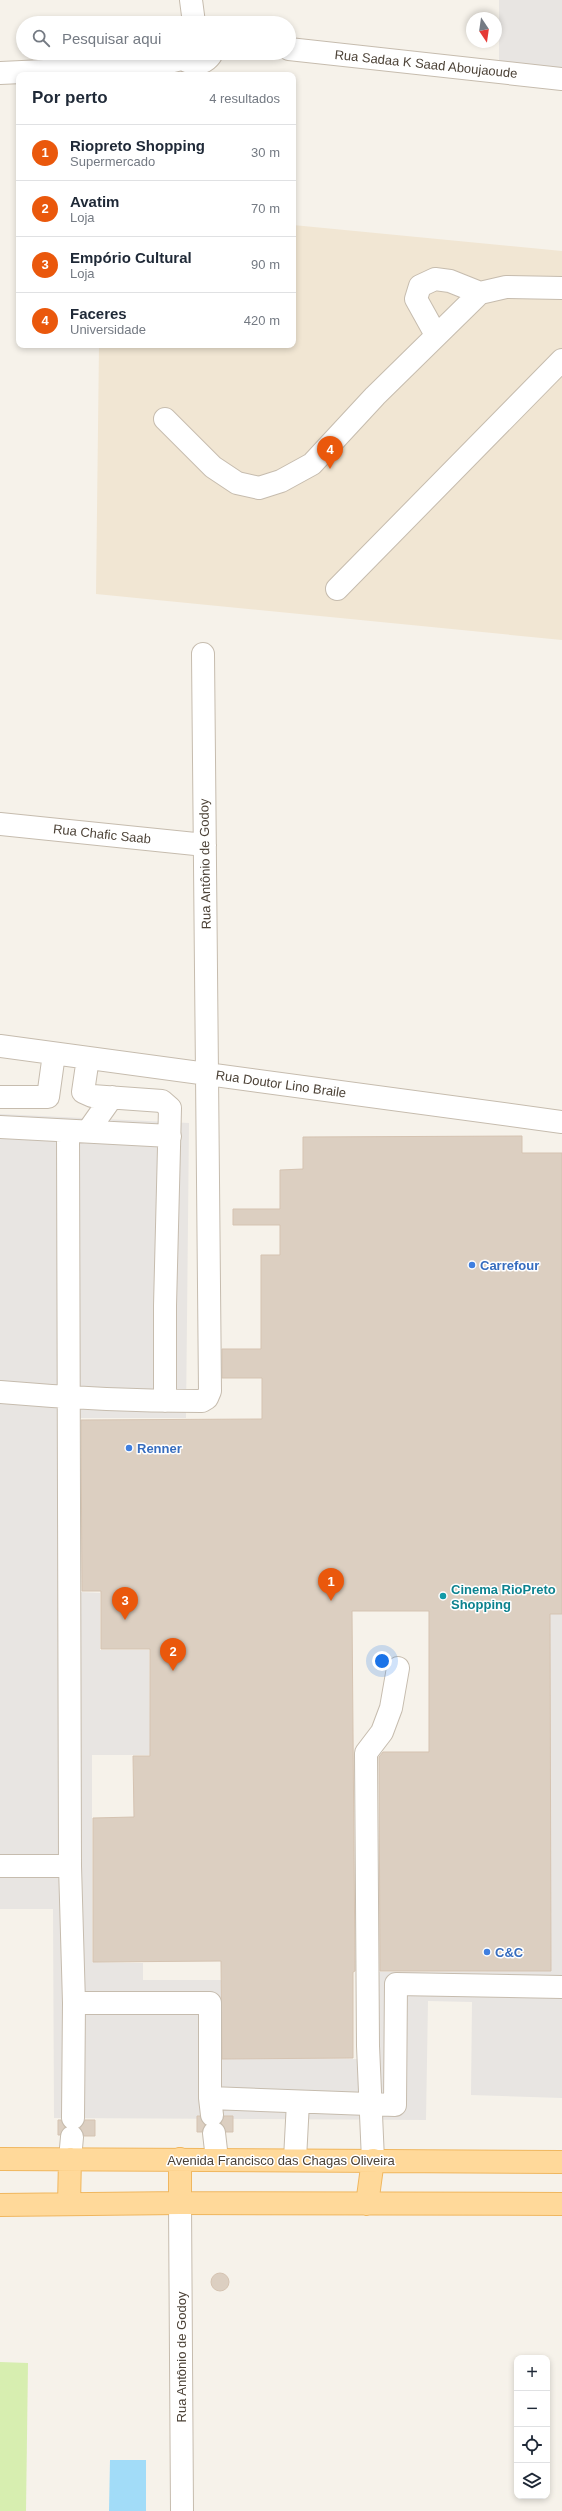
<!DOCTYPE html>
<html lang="pt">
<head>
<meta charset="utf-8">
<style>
	body { margin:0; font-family:Arial,sans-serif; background:#f6f6f7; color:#1f2937 }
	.controls { position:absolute; right:12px; bottom:12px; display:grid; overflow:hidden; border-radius:8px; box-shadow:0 2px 6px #0003 }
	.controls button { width:36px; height:36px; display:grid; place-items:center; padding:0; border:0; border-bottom:1px solid #e0e1e3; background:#fff; color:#1f2937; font:20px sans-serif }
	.compass { position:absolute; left:466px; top:12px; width:36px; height:36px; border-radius:50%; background:#fff; box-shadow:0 2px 6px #0003; rotate:167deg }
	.you { position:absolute; left:382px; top:1661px; width:14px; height:14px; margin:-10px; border:3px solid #fff; border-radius:50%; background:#1a73e8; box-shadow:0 0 0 6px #1a73e833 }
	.badge { display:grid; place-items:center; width:26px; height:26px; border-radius:50%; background:#ea580c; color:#fff; font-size:13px; font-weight:700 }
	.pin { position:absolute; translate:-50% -33px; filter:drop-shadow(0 1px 2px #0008) }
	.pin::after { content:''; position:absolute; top:21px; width:14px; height:12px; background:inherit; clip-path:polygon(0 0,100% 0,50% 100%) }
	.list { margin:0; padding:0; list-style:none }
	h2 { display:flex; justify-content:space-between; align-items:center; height:52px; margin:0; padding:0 16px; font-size:17px }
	h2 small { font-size:13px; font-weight:400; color:#747a83 }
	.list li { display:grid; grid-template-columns:26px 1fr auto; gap:12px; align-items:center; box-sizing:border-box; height:56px; padding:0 16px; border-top:1px solid #e0e1e3 }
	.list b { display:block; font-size:15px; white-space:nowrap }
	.list p { margin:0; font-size:13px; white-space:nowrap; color:#747a83 }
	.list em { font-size:13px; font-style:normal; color:#747a83 }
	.icon { flex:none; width:22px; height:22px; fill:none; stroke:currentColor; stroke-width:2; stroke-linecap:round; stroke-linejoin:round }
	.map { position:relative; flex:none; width:562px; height:2511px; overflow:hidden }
	.search { position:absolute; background:#fff; box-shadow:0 2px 6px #0003; left:16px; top:16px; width:280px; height:44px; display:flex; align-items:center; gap:10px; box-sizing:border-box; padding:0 14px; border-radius:22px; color:#747a83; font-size:15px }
	.panel { position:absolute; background:#fff; box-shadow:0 2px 6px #0003; left:16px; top:72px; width:280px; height:276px; border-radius:8px }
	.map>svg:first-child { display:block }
	.education { fill:#f1e6d3 }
	.green { fill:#d7eeb0 }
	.parking { fill:#e8e5e2 }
	.water { fill:#a2dcf8 }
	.building { fill:#dccfc1; stroke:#d5c3b1 }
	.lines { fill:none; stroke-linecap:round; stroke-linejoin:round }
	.minor-casing { stroke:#c6bcae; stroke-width:24 }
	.major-casing { stroke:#f0b75f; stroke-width:24 }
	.minor { stroke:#fff; stroke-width:22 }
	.major { stroke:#ffd99a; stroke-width:22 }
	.shop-dot { fill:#3f7fe0; stroke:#fff; stroke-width:1.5 }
	.culture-dot { fill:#0f9aa8; stroke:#fff; stroke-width:1.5 }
	.labels { text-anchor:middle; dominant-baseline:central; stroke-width:3; stroke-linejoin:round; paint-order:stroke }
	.street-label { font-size:13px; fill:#4c4237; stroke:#fff }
	.shop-label { font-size:13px; font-weight:bold; fill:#366cbe; stroke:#fff; text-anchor:start }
	.culture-label { font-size:13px; font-weight:bold; fill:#0d838f; stroke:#fff; text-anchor:start }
</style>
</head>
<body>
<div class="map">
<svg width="562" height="2511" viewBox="0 0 562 2511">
	<rect width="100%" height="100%" fill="#f6f2ea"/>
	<path class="education" d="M293 225 562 251V640L96 594 99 345H293Z"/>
	<path class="green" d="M0 2362 28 2363 26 2511H0Z"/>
	<path class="parking" d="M499 0H562V68L499 62Z
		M0 1114 189 1123 186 1418H78V1592L100 1593V1650H149L150 1755H92V1962L143 1963V1980H221V2059H369V1972L551 1971 550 1614H562V2098L471 2095 472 2002 428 2001 426 2120 54 2118 53 1909H0Z"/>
	<path class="water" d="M110 2460H146V2511H109Z"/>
	<path class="building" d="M522 1136V1153H562V1614H550L551 1971H380L379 1757 383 1752H429V1611H352L355 1971 353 1972V2058L222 2059 221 1961 93 1962V1818L134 1817 133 1756H150V1649H101V1591H82L81 1420 262 1419V1378H222V1349H261V1255H280V1225H233V1209H280V1170L303 1169V1137Z
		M197 2116H200L205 2125 202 2132H197Z
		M224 2116H233V2132H226L221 2123Z
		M58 2120H61L65 2127 60 2135H58Z
		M85 2120H95V2136H84L80 2128Z
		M211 2282a9 9 0 1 1 18 0a9 9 0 1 1-18 0Z"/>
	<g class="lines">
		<g class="minor-casing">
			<path id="minor" d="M191 0 194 23
				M289 49 562 79
				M177 53C186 65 204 68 212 53
				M0 73 153 66 181 59
				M436 335 416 299 420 286 435 279 450 281 480 293
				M165 419 213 467 237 483 259 488 281 481 312 464 375 396 480 293 506 287 562 288
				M337 589 562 360
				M0 824 205 845
				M0 1046 562 1122
				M88 1058 83 1092 92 1096 162 1101 170 1108 165 1306V1401
				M0 1097H48L54 1054
				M0 1127 170 1136
				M68 1131 70 1866 74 2003 73 2118
				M88 1131 112 1097
				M0 1392C67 1398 134 1401 202 1401L207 1398 210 1391 203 654
				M0 1866H70
				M74 2003H210V2098L212 2115
				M210 2098 395 2105 396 1984 562 1987
				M214 2133 217 2159
				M70 2159 72 2137
				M295 2159 298 2102
				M373 2160 368 2046 366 1753 382 1732 391 1708 398 1668
				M180 2203 182 2511"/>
		</g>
		<g class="major-casing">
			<path id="major" d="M0 2159 562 2162
				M180 2159V2203
				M69 2204 70 2159
				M367 2204 373 2160
				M0 2205 180 2203 562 2204"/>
		</g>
		<use href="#minor" class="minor"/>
		<use href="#major" class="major"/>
	</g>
	<g class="shop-dot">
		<circle cx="472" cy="1265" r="4"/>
		<circle cx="129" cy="1448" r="4"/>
		<circle cx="487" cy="1952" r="4"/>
	</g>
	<circle class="culture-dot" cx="443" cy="1596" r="4"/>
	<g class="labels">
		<g class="street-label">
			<text transform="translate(426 64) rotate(6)">Rua Sadaa K Saad Aboujaoude</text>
			<text transform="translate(102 834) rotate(6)">Rua Chafic Saab</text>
			<text transform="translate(205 864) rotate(-91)">Rua Antônio de Godoy</text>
			<text transform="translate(281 1084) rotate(8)">Rua Doutor Lino Braile</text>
			<text x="281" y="2160">Avenida Francisco das Chagas Oliveira</text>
			<text transform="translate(181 2357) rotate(-90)">Rua Antônio de Godoy</text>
		</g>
		<g class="shop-label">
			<text x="480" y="1265">Carrefour</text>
			<text x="137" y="1448">Renner</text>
			<text x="495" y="1952">C&amp;C</text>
		</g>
		<g class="culture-label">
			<text x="451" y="1589">Cinema RioPreto<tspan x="451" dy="15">Shopping</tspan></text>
		</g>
	</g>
</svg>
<div class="controls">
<button>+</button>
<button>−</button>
<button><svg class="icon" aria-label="locate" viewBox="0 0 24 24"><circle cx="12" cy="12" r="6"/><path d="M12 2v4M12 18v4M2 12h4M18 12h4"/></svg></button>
<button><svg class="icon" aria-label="layers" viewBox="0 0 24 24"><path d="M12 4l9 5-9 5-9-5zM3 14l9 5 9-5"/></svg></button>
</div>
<svg class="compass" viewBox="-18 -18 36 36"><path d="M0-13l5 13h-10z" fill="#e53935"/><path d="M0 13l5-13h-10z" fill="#747a83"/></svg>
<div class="you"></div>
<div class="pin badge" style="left:331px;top:1601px">1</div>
<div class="pin badge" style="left:173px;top:1671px">2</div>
<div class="pin badge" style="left:125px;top:1620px">3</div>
<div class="pin badge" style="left:330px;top:469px">4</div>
<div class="search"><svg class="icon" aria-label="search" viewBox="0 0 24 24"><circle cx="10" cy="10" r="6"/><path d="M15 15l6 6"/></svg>Pesquisar aqui</div>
<section class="panel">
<h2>Por perto<small>4 resultados</small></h2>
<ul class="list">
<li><span class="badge">1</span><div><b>Riopreto Shopping</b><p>Supermercado</p></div><em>30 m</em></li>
<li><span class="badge">2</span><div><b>Avatim</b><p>Loja</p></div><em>70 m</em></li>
<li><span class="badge">3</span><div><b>Empório Cultural</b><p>Loja</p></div><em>90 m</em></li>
<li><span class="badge">4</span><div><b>Faceres</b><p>Universidade</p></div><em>420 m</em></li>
</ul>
</section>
</div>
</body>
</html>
